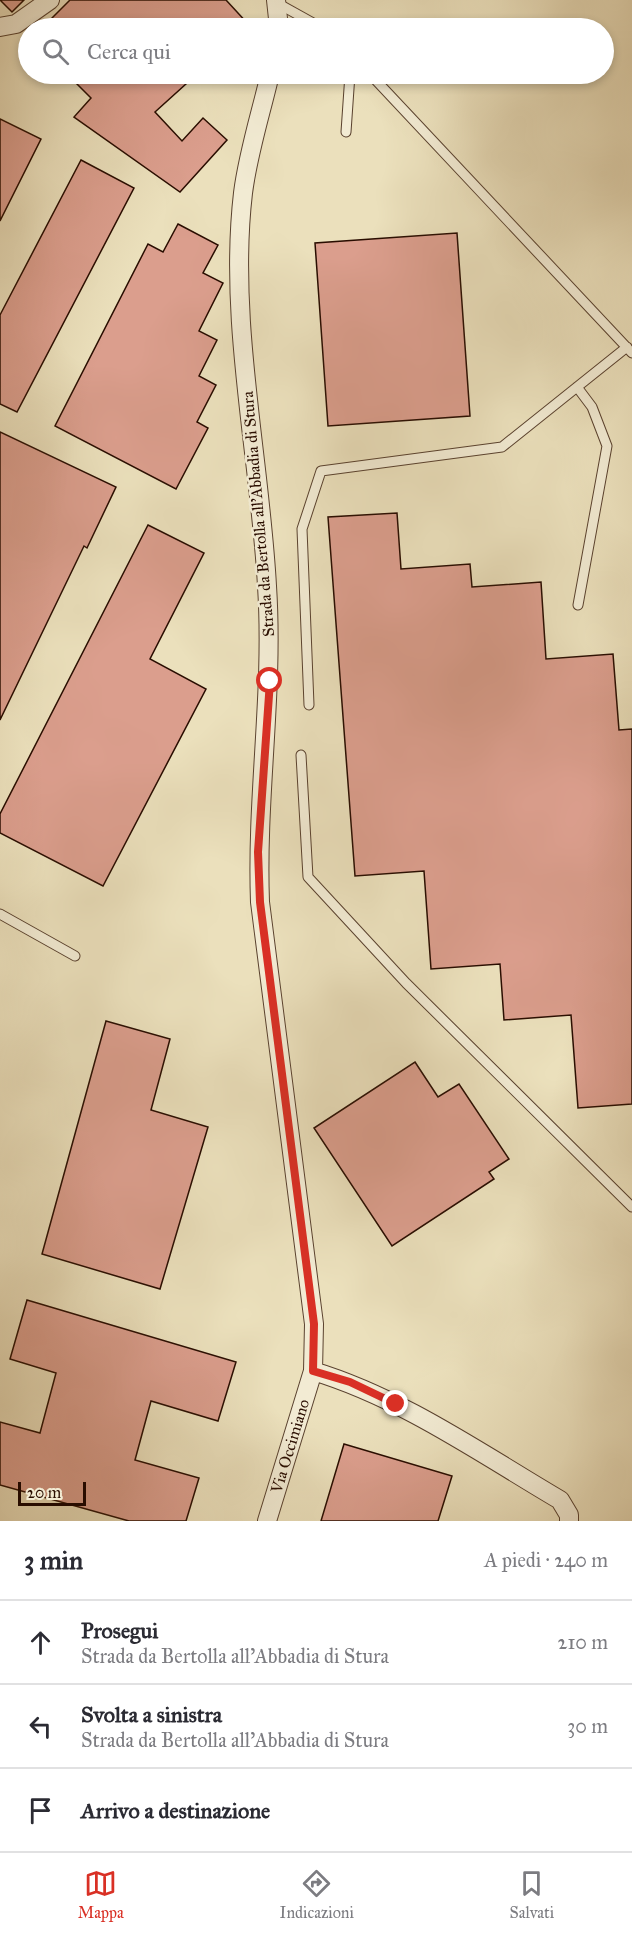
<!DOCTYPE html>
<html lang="it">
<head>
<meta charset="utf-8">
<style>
	body { margin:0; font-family:"IM FELL Great Primer",serif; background:#f7f7f7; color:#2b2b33 }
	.scale { position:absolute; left:18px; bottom:15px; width:68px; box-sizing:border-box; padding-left:6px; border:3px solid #290d00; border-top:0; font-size:16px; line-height:21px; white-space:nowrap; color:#290d00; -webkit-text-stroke:4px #f2ebd3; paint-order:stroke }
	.stop { position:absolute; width:18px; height:18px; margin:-14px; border:4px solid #d93025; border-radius:50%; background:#fff }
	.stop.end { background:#d93025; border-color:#fff; box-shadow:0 2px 6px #0008 }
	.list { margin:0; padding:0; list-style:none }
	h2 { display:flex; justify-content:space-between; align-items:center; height:78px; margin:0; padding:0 24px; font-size:26px }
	h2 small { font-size:20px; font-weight:400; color:#7c7c81 }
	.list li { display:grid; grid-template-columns:39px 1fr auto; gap:18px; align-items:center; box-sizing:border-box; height:84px; padding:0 24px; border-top:2px solid #e1e1e2 }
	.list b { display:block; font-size:22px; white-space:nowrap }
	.list p { margin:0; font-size:20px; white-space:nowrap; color:#7c7c81 }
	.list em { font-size:20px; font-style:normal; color:#7c7c81 }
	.icon { flex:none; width:33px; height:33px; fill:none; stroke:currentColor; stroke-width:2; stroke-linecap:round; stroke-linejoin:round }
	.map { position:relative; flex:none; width:632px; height:1521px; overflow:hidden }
	.search { position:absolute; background:#fff; box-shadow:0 3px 9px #0003; left:18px; right:18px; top:18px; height:66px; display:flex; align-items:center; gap:15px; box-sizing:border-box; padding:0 21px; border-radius:33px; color:#7c7c81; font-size:22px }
	.sheet { height:330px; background:#fff }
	nav { display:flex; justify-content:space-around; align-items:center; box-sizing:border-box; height:84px; border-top:2px solid #e1e1e2; background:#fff; font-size:16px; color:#7c7c81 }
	nav a { display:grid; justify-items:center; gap:3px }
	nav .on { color:#d93025 }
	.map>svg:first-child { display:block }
	.building { fill:#db9e8d; stroke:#290d00; stroke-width:1.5 }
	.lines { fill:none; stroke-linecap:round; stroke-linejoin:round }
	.service-casing { stroke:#5a422f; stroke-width:11 }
	.minor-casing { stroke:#5a422f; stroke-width:20 }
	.service { stroke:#f2ebd3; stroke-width:9 }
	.minor { stroke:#f2ebd3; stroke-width:18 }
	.route { stroke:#d93025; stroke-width:8 }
	.labels { text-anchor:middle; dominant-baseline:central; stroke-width:5; stroke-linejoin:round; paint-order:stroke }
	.street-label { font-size:16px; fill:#290d00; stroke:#f2ebd3 }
</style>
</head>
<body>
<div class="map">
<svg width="632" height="1521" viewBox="0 0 632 1521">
	<rect width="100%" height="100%" fill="#ebe0bc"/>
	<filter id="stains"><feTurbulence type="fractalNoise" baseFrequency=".00333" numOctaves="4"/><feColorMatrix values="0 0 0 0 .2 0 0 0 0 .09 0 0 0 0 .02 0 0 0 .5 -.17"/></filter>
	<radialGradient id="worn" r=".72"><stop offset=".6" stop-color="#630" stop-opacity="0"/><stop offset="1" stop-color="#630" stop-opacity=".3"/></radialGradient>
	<path class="building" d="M0 0H24L12 12Z
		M70 0H226L249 25 246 28H42Z
		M67 74H197L155 112 182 141 203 118 227 140 180 192 74 117 91 98Z
		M0 119 41 139 0 221Z
		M81 160 134 188 17 412 0 404V315Z
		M178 224 218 245 203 273 223 283 199 331 217 340 199 376 216 385 197 422 208 428 176 489 55 426 148 244 163 252Z
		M457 233 470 416 328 426 315 243Z
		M0 432 116 487 87 548 84 546 0 720Z
		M397 513 401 569 470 564 472 587 541 582 546 659 613 654 619 730 632 729V1104L578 1108 571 1015 504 1020 500 964 431 969 424 871 355 876 328 517Z
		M148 525 204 553 150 659 206 689 103 886 0 833V814Z
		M106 1021 170 1039 151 1110 208 1127 160 1289 42 1254Z
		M415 1062 438 1097 459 1084 509 1159 489 1172 494 1179 392 1246 314 1128Z
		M27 1300 236 1362 218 1421 151 1401 135 1460 199 1478 186 1521H129L0 1485V1422L40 1433 56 1373 10 1359Z
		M344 1444 452 1476 438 1521H321Z"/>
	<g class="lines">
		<g class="service-casing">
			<path id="service" d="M277 3 322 28
				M370 74 632 353
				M346 132 350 74
				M577 387 592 407 607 446 578 605
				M309 705 302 529 321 471 502 447 627 347
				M301 755 308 877 406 983 632 1207
				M0 914 75 956"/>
		</g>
		<g class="minor-casing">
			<path id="minor" d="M276 0 279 28
				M0 27 16 24 50 0
				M270 74C261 113 248 153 243 193 228 321 260 457 267 586 274 692 256 796 260 902L314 1324 313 1371C402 1398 480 1453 560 1500L569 1515V1521
				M267 1521 313 1371"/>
		</g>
		<use href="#service" class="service"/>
		<use href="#minor" class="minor"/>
	</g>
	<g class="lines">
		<path class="route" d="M270 681 258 852 260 902 314 1324 313 1371 350 1382 396 1404"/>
	</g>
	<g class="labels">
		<g class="street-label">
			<text transform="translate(258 514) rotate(-95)">Strada da Bertolla all'Abbadia di Stura</text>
			<text transform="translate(290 1446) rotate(-73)">Via Occimiano</text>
		</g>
	</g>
	<rect width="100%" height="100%" filter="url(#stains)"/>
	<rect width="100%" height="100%" fill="url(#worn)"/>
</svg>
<div class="scale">20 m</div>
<div class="stop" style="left:270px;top:681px"></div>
<div class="stop end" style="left:396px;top:1404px"></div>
<div class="search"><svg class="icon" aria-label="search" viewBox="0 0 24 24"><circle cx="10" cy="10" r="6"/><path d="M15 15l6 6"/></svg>Cerca qui</div>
</div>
<section class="sheet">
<h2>3 min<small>A piedi · 240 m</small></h2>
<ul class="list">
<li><svg class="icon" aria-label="ahead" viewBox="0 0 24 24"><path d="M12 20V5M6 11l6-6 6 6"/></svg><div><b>Prosegui</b><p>Strada da Bertolla all'Abbadia di Stura</p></div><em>210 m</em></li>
<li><svg class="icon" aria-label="left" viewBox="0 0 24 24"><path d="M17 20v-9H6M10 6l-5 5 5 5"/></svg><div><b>Svolta a sinistra</b><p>Strada da Bertolla all'Abbadia di Stura</p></div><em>30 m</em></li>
<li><svg class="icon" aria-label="arrive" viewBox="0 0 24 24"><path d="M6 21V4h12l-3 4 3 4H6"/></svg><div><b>Arrivo a destinazione</b></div></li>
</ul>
</section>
<nav>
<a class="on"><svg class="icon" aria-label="map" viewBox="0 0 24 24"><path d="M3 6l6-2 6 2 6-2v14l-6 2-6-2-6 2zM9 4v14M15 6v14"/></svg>Mappa</a>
<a><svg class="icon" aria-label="directions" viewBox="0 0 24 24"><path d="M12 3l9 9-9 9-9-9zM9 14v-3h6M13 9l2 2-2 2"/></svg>Indicazioni</a>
<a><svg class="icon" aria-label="saved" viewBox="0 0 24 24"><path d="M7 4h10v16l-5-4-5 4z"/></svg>Salvati</a>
</nav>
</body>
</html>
